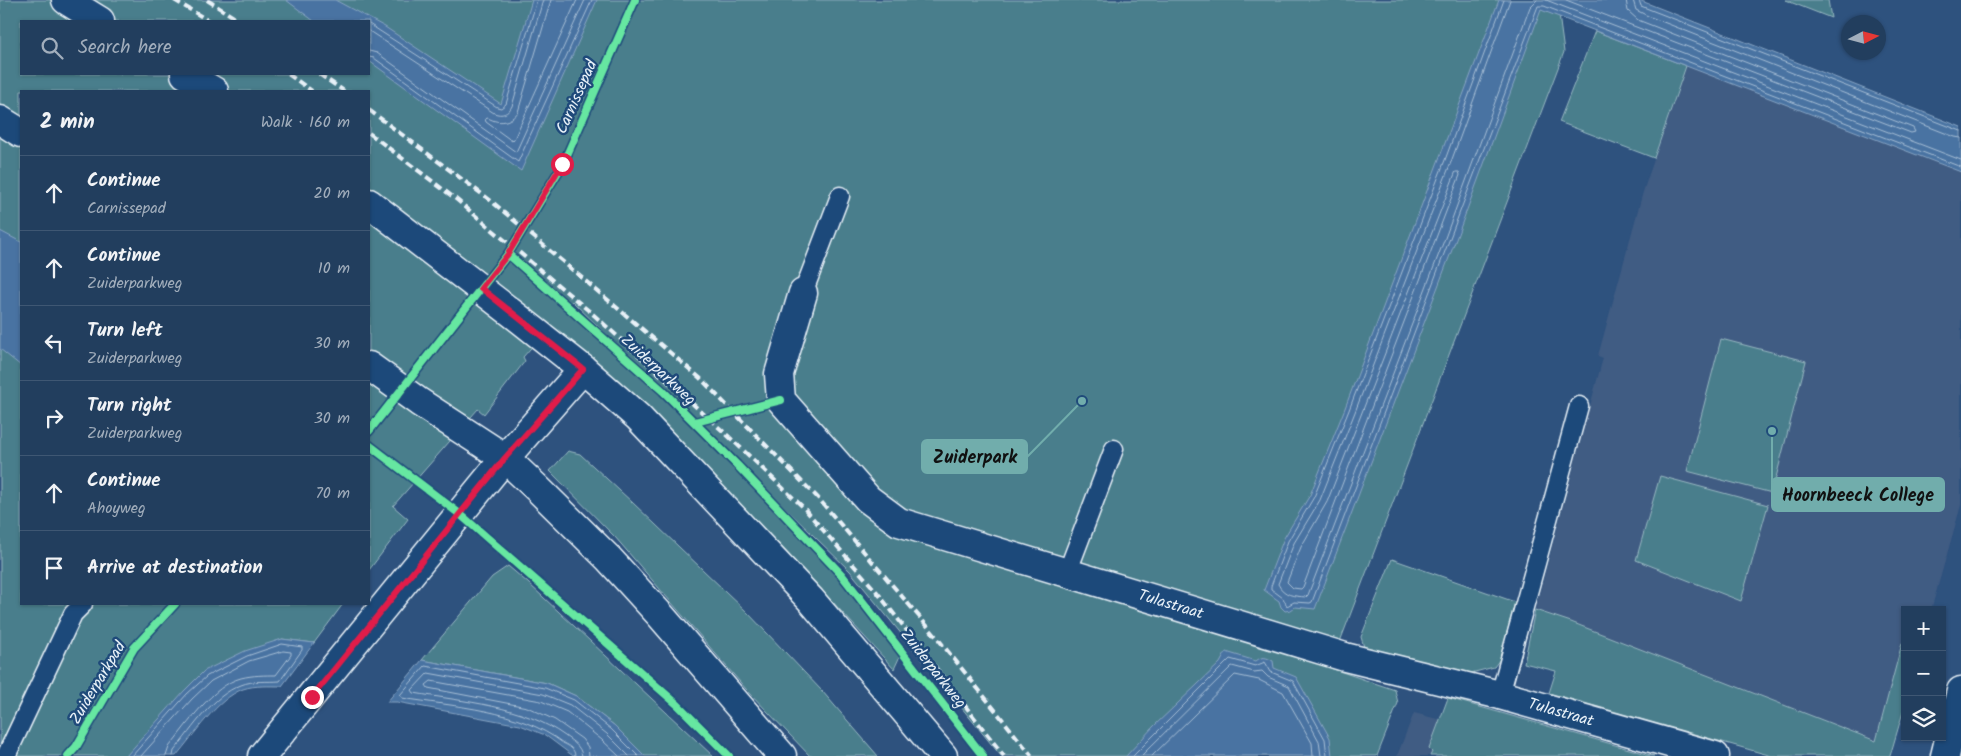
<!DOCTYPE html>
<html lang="en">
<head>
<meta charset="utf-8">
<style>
	body { margin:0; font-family:Kalam,sans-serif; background:#2e4967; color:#f1f3f6 }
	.controls { position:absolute; right:15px; bottom:15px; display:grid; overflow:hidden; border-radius:0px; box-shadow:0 1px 4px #0004 }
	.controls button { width:45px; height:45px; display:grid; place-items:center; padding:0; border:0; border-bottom:1px solid #3f5773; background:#223e5e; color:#f1f3f6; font:25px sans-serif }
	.compass { position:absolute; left:1841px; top:15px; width:45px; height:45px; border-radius:50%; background:#223e5e; box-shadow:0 1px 4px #0004; rotate:84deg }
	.stop { position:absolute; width:15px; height:15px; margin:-11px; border:4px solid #e11d48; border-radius:50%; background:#fff }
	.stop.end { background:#e11d48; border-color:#fff; box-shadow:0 1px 5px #0008 }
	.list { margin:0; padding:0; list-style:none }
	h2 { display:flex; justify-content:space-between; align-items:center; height:65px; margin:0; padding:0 20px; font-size:21px }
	h2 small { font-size:16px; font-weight:400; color:#a2aebc }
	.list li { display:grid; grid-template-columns:32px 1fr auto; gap:15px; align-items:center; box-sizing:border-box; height:75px; padding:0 20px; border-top:1px solid #3f5773 }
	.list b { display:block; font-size:19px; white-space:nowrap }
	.list p { margin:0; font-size:16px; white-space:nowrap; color:#a2aebc }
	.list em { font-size:16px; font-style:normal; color:#a2aebc }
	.icon { flex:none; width:28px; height:28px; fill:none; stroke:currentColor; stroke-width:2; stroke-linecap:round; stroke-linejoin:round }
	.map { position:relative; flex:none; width:1961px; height:756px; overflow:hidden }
	.search { position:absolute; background:#223e5e; box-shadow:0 1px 4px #0004; left:20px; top:20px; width:350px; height:55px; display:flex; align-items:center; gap:12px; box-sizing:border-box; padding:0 18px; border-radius:0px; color:#a2aebc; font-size:19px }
	.panel { position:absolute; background:#223e5e; box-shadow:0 1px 4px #0004; left:20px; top:90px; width:350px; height:515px; border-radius:0px }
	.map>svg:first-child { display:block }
	.built { fill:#415c83 }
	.green { fill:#497e8c; stroke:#98b8c2; fill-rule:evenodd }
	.water { fill:#4873a2; stroke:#88a5c4 }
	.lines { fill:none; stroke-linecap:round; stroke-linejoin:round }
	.shore { stroke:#a8bfd6; stroke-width:1 }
	.service-casing { stroke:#e8f1f8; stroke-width:21 }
	.minor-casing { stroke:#e8f1f8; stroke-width:31 }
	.secondary-casing { stroke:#e8f1f8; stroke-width:31 }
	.service { stroke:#1f4a7a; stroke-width:18 }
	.minor { stroke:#1f4a7a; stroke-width:28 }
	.secondary { stroke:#1f4a7a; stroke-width:28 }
	.rail { stroke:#e8f1f8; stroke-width:4; stroke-dasharray:8 4; stroke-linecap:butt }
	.cycleway-casing { stroke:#1f4a7a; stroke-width:11 }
	.cycleway { stroke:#66e7a1; stroke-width:8 }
	.route { stroke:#e11d48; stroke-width:6 }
	.labels { text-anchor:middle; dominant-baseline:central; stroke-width:5; stroke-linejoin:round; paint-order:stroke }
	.street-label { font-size:16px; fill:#e8f1f8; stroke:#1f4a7a }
	.leader { fill:none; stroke:#71adac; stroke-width:2 }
	.callout-dot { fill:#71adac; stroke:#1f4a7a; stroke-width:2 }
	.callout { fill:#71adac; stroke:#71adac; stroke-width:2 }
	.callout-label { font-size:18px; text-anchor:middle; font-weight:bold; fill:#111 }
</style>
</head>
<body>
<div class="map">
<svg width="1961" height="756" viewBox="0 0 1961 756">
	<rect width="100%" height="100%" fill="#2e527e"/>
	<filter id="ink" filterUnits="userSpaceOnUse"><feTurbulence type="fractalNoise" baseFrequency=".02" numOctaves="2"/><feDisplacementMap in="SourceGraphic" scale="10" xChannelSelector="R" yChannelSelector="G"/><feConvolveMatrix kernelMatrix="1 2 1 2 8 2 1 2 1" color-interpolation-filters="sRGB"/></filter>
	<g filter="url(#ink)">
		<path class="built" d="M1686 66 1961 172V505L1931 610H1905V642L1902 643 1876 741 1571 622 1535 610 1603 358 1598 356 1643 192Z
			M1414 713 1581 756H1397Z"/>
		<path class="green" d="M0 0H1557L1564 52 1330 668 1395 690 1398 703 1377 756H1001L850 571 572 301 566 308C655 387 743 468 822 557 850 588 875 622 900 656L894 669C785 549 675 430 551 325L523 357 525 361 484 414 478 409 393 506 408 519 369 570V91H21V604H343L314 643 282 639 161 756H0ZM21 21H369V74H21Z
			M1785 0H1828L1831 18Z
			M1595 31 1686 66 1654 158 1559 122Z
			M1721 339 1806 361 1772 493 1687 471Z
			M568 451 580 454 633 503 747 612 822 691 878 756H810L746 689 615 537 550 471Z
			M1660 476 1768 505 1741 601 1636 560Z
			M1392 559 1515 602 1500 659 1494 667 1471 673 1364 647 1361 637Z
			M508 566 528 583 713 756H645L615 726 576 696 547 683 422 660 492 577Z
			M1535 610 1571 622 1876 741 1902 643 1905 642V705L1890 756H1772L1549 693 1556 671 1524 663Z
			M1448 698 1654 756H1430L1432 752 1429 749Z"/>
		<path class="water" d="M286 0H335L385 27 501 104 532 0H597L521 171 369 61V21H314Z
			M1499 0H1639L1961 127V172L1541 10 1455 242 1315 609 1295 607 1291 610 1285 611 1281 607 1279 601 1264 590 1284 538 1310 495 1345 408Z
			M0 231 21 242V366L0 349Z
			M282 639 314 643 282 686C269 686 255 685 243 689 217 699 194 735 176 756H126L184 691 204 671 245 651Z
			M1226 652 1256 661C1262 656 1266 657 1273 661L1274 668 1296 677 1330 738 1332 756H1126L1154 726 1220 663Z
			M422 660 547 683 576 696 615 726 645 756H573L545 735 520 725 397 702H387Z"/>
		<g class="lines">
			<path class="shore" d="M551 0 518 112C510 123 499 124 488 118L485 119 486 122 512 141 514 139 577 0
				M1504 0 1445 160 1349 410 1314 497 1288 541 1271 586V589L1283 598 1287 606 1294 602 1310 603 1312 602 1538 6H1544L1961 167
				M1510 0 1451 162 1355 412 1320 500 1294 543 1278 584C1284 596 1294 596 1306 597L1308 595 1445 238 1530 7 1537 0
				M1546 0 1961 160
				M1566 0 1911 133 1915 132 1913 128 1638 20 1628 11 1626 0
				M1633 0 1636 10 1648 16 1955 137 1961 138
				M1639 0 1641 6 1651 10 1961 131
				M369 24 497 107 501 108 506 104 537 0
				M369 31 494 113C502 116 508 114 512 106L543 0
				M369 51 377 53 516 152 585 0
				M369 57 374 58 518 162 592 0
				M1456 172H1459L1460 175 1303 587 1301 589 1293 588 1287 582 1301 547 1327 502Z
				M132 756 187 694 207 676 247 656 282 644 302 647V650L280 681C267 682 253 680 241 685 212 696 193 728 174 751L173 756
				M141 756 192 699 211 681 249 661 283 651 291 652V655L276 675C265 675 253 675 241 678 213 685 187 725 169 747L166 756
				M575 756C575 749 569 746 563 743 518 709 456 707 402 698L400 695 425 666 545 688 574 700 611 729 638 756
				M582 756C581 746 573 742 565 736 522 705 465 702 414 693L412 690 428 673 543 694 570 705 607 734 629 756
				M589 756 588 747 582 739 555 720 527 707 428 688 426 685 431 681 541 701 567 712 602 740 619 756
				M1133 756 1230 659 1255 666 1265 662 1271 672 1293 681 1325 739 1327 756
				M1141 756 1232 666 1254 672 1262 671 1268 677 1289 686 1319 741 1321 756
				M1152 756 1235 675 1259 680 1283 692 1312 743 1313 756"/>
			<g class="service-casing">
				<path id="service" d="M803 293 840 196
					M1067 573 1114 449
					M1500 695 1579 406
					M6 756 73 614 83 604"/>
			</g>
			<g class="minor-casing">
				<g id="minor">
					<path id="s1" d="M803 293 779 374 781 400 868 499 899 522 1345 657 1500 695 1715 756"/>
					<path d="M262 756 505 458 583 369"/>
					<path d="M1945 756 1961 691"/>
				</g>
			</g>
			<g class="secondary-casing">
				<path id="secondary" d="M66 0 100 21
					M185 74 214 91
					M0 120 21 133
					M369 203 517 317 583 369 638 417 811 600 943 756
					M369 366 419 402 505 458 539 490 609 559 661 616 782 756"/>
			</g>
			<use href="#service" class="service"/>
			<use href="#minor" class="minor"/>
			<use href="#secondary" class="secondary"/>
			<path class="rail" d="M174 0 209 21
				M207 0 240 21
				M288 74 312 91
				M319 74 344 91
				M369 110 490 200 700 378 818 498 934 634 1032 756
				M369 133 457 200 595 316 725 433 803 507 877 592 1004 756"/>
			<g class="cycleway-casing">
				<path id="cycleway" d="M508 254 663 391 737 465 841 574 983 756
					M695 422 781 400
					M369 431 508 254 563 164 635 0
					M369 445 461 515 678 705 729 756
					M68 756 76 747 134 648 175 604"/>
			</g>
			<use href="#cycleway" class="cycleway"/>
		</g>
	</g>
	<g class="lines" filter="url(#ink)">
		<path class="route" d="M312 697 505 458 583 369 481 288 508 254 562 164"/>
	</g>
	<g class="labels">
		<g class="street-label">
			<text transform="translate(577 97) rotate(-66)">Carnissepad</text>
			<text transform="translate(658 370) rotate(43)">Zuiderparkweg</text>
			<text stroke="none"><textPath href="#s1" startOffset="565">Tulastraat</textPath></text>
			<text transform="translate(933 669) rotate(52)">Zuiderparkweg</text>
			<text transform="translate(98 683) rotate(-59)">Zuiderparkpad</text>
			<text stroke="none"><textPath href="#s1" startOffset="970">Tulastraat</textPath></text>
		</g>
	</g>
	<path class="leader" d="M1082 401L1027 457M1772 431L1772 494"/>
	<g class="callout-dot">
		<circle cx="1082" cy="401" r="5"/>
		<circle cx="1772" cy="431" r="5"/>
	</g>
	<g class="callout">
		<rect x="922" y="440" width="105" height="33" rx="5"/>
		<rect x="1772" y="478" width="172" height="33" rx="5"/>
	</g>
	<g class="callout-label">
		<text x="975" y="463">Zuiderpark</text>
		<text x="1858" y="501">Hoornbeeck College</text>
	</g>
</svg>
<div class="controls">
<button>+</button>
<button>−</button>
<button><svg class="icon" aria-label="layers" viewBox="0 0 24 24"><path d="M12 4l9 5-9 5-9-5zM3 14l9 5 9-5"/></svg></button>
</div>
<svg class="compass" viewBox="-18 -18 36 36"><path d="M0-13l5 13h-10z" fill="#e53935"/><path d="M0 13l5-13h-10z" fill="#a2aebc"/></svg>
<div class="stop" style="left:562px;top:164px"></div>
<div class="stop end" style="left:312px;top:697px"></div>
<div class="search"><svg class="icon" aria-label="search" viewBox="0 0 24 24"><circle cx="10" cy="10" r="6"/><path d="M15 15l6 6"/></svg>Search here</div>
<section class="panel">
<h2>2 min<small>Walk · 160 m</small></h2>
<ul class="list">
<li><svg class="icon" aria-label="ahead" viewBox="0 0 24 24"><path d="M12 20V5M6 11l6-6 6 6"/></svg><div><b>Continue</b><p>Carnissepad</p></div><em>20 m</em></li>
<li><svg class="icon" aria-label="ahead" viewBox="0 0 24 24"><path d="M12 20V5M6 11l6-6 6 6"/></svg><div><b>Continue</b><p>Zuiderparkweg</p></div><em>10 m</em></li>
<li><svg class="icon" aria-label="left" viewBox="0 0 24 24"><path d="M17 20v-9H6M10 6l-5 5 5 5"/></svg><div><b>Turn left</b><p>Zuiderparkweg</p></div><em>30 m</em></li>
<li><svg class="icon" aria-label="right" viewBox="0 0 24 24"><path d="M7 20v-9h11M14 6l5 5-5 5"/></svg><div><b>Turn right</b><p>Zuiderparkweg</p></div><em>30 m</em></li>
<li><svg class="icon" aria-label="ahead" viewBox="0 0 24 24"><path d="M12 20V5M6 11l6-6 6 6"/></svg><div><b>Continue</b><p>Ahoyweg</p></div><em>70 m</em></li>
<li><svg class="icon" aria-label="arrive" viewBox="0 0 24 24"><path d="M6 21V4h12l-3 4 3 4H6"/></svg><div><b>Arrive at destination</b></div></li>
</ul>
</section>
</div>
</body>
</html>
